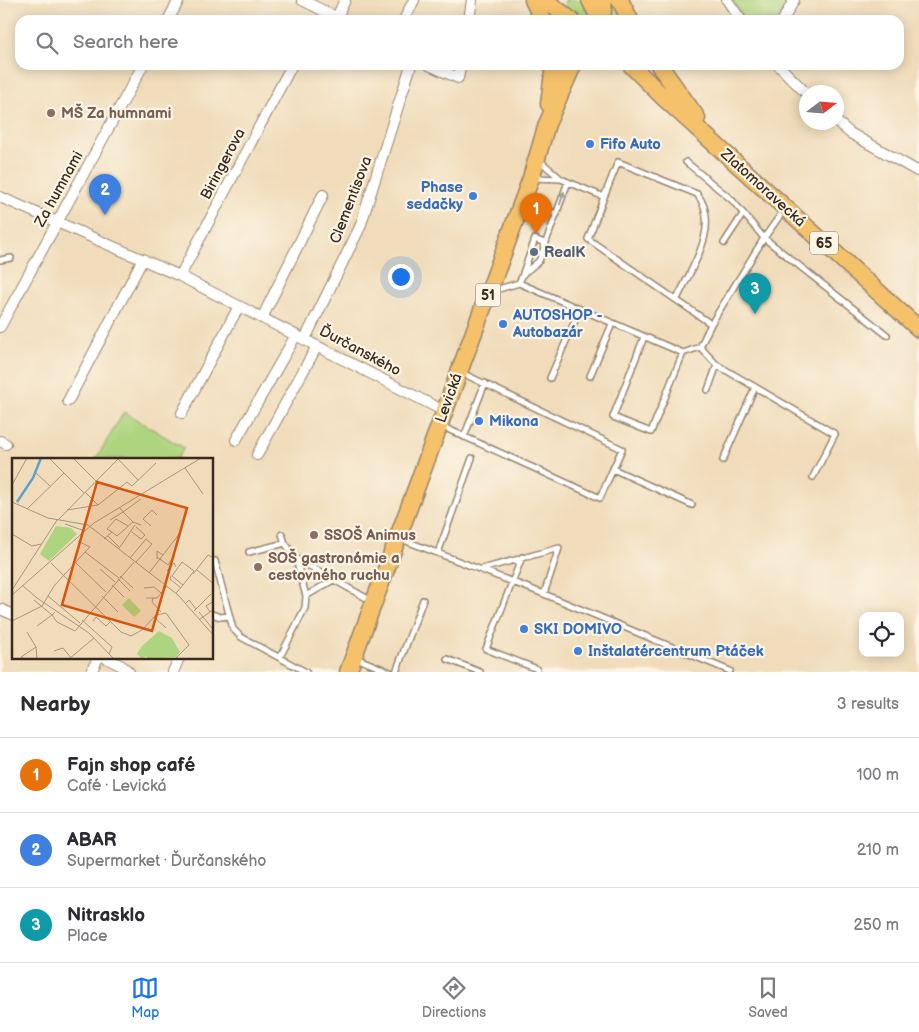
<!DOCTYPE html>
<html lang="en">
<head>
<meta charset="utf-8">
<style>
	body { margin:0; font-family:"Balsamiq Sans",sans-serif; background:#f2f2f3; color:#2b2b33 }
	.controls { position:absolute; right:15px; bottom:15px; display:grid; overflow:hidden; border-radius:10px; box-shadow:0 2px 12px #0003 }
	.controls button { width:45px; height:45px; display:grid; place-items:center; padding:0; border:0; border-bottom:1px solid #e1e1e2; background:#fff; color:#2b2b33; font:25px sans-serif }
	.compass { position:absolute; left:799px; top:85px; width:45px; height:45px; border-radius:50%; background:#fff; box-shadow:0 2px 12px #0003; rotate:74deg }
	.you { position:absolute; left:400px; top:276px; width:18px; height:18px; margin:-12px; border:4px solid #fff; border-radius:50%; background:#1a73e8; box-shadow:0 0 0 8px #1a73e833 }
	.badge { display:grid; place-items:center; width:32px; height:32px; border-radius:50%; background:#1a73e8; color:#fff; font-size:16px; font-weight:700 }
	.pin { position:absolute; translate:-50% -41px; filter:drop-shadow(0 1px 2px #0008) }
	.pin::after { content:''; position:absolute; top:26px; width:18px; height:15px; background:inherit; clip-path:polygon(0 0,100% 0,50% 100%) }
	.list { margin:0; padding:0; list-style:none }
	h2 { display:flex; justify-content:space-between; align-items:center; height:65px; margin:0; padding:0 20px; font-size:21px }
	h2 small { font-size:16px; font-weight:400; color:#7c7c81 }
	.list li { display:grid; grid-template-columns:32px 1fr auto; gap:15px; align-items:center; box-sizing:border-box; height:75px; padding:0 20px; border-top:1px solid #e1e1e2 }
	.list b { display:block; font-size:19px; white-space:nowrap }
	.list p { margin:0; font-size:16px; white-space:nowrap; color:#7c7c81 }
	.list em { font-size:16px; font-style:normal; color:#7c7c81 }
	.icon { flex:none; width:28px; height:28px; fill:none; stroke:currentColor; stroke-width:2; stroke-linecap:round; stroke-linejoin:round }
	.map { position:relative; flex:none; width:919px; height:672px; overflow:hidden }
	.search { position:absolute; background:#fff; box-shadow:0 2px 12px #0003; left:15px; right:15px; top:15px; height:55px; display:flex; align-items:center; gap:12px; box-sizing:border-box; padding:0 18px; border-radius:15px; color:#7c7c81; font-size:19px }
	.sheet { height:290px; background:#fff }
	nav { display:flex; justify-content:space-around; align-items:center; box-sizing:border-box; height:70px; border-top:1px solid #e1e1e2; background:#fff; font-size:14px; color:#7c7c81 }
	nav a { display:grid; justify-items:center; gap:2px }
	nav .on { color:#1a73e8 }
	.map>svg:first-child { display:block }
	.green { fill:#add47e; stroke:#747f4e }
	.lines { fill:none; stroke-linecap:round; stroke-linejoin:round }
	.lane-casing { stroke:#96836c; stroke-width:8 }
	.street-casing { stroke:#96836c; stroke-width:12 }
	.primary-casing { stroke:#96836c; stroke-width:19 }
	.lane { stroke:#fff; stroke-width:5 }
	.street { stroke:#fff; stroke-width:10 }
	.primary { stroke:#f5c16b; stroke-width:16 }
	.oneway { fill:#a79f9a }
	.education-dot { fill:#8d6e63; stroke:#fcf5e5; stroke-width:2 }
	.shop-dot { fill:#3f7fe0; stroke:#fcf5e5; stroke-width:2 }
	.service-dot { fill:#5c6f8a; stroke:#fcf5e5; stroke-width:2 }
	.labels { text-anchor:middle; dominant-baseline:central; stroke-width:4.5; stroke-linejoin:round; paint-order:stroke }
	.shield { fill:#fcf5e5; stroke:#75675a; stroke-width:1 }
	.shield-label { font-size:14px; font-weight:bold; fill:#3b2a1e }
	.education-label { font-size:15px; font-weight:bold; fill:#785e54; stroke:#fcf5e5; text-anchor:start }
	.shop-label { font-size:15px; font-weight:bold; fill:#366cbe; stroke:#fcf5e5; text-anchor:start }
	.street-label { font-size:15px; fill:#3b2a1e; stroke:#fcf5e5 }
	.service-label { font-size:15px; font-weight:bold; fill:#4e5e75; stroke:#fcf5e5; text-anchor:start }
	.inset-river { fill:none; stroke:#5da1d2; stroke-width:2.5 }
	.inset-road { fill:none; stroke:#a8957c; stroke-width:1 }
	.view { fill:#d7540e; fill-opacity:0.15; stroke:#d7540e; stroke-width:2.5 }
	.inset-edge { fill:none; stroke:#3b2a1e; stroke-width:2.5 }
</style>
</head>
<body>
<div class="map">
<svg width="919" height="672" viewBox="0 0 919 672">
	<rect width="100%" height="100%" fill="#fcf5e5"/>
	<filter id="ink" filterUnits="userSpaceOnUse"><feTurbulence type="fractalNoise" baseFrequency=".02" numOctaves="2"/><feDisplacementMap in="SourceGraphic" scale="10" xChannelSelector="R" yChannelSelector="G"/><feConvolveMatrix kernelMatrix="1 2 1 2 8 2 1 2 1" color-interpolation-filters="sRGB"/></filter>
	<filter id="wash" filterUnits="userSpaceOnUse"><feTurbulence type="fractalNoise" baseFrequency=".0096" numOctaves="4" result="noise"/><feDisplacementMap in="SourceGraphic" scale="20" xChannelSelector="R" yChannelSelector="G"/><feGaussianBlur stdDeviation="1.12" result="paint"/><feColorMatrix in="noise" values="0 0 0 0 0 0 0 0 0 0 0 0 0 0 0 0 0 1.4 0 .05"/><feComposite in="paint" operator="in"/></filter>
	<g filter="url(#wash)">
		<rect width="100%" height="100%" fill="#f0dcba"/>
		<path class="green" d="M565 0H582L591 20H579L565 8Z
			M611 0H613L624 20H610Z
			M732 0H789L779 20H745Z
			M124 412 184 448 177 459H96Z"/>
	</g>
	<g filter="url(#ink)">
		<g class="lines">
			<g class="lane-casing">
				<path id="lane" d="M539 160 561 179
					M686 162 732 200 764 238 784 210
					M533 178 561 179 604 197 588 239 711 324 700 347 717 365 708 390
					M604 197 618 162 697 194C722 225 691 269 677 299
					M537 207 557 214
					M724 243 743 214
					M0 260 11 258
					M523 273 535 239 546 244
					M519 283 683 353 700 347
					M492 291 519 283 523 274 539 261 568 182
					M711 324 764 238 887 335
					M644 337 613 417 651 432 683 353
					M717 365 755 387
					M590 376 612 324
					M550 378 580 309
					M441 426 600 498 622 449 462 373
					M464 437 485 383
					M723 460 755 387 835 434 813 477
					M613 469 692 505
					M401 539 544 594 730 671
					M249 552 285 543
					M438 553 472 458
					M522 557 486 649 537 669
					M297 559 368 599
					M215 561 233 629 241 637 306 672
					M482 569 559 548 544 594
					M306 596 333 580
					M212 614 220 617 229 616
					M280 657 305 608 306 596 296 559 285 543 282 534
					M356 658 390 672
					M447 659 480 672
					M396 672 423 600"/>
			</g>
			<g class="street-casing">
				<path id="street" d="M302 0 342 20
					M727 0 741 20
					M337 17 345 0
					M168 20 179 0
					M404 20 414 0
					M469 20 472 0
					M783 20 794 0
					M429 65 458 78 461 65
					M778 65 806 93
					M836 121 850 133 919 172
					M0 197 180 276 444 411
					M180 276 292 65
					M262 318 323 195
					M0 327 143 65
					M305 339 360 227 411 65
					M68 401 143 259
					M182 413 239 306
					M236 440 296 335
					M0 441 6 444
					M257 455 317 346
					M0 609 14 615
					M106 658 122 666 129 672
					M91 672 98 658
					M173 672 179 658"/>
			</g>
			<g class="primary-casing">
				<path id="primary" d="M533 0 543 20
					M545 0 571 20
					M590 0 600 20
					M620 0 630 20
					M602 20 604 0
					M631 65 664 98 919 329
					M659 65 697 118
					M549 104 554 65
					M348 672 531 178 547 124 573 65"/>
			</g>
			<use href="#lane" class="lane"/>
			<use href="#street" class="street"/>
			<use href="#primary" class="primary"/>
		</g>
		<defs><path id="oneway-solid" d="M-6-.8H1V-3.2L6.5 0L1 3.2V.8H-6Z" transform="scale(1.25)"/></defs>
		<use class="oneway" href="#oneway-solid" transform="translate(562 198) rotate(-72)"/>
	</g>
	<g class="education-dot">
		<circle cx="51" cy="113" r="5"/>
		<circle cx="314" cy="535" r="5"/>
		<circle cx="258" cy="567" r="5"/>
	</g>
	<g class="shop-dot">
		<circle cx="590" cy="144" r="5"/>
		<circle cx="473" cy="196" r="5"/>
		<circle cx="503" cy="324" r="5"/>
		<circle cx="479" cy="421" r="5"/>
		<circle cx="524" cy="629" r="5"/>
		<circle cx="578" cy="651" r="5"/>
	</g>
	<circle class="service-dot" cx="534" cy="252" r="5"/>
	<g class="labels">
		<g class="shield">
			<rect x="810" y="231.5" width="28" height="23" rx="4"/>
			<rect x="475.5" y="283.5" width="25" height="23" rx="4"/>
		</g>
		<g class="shield-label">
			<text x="824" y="243">65</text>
			<text x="488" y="295">51</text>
		</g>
		<g class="education-label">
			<text x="61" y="113">MŠ Za humnami</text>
			<text x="324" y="535">SSOŠ Animus</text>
			<text x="268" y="558">SOŠ gastronómie a<tspan x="268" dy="17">cestovného ruchu</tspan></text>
		</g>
		<g class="shop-label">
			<text x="600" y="144">Fifo Auto</text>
			<text x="463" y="187" text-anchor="end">Phase<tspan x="463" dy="17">sedačky</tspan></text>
			<text x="513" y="315">AUTOSHOP -<tspan x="513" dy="17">Autobazár</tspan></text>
			<text x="489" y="421">Mikona</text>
			<text x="534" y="629">SKI DOMIVO</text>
			<text x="588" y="651">Inštalatércentrum Ptáček</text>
		</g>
		<g class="street-label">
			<text transform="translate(223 164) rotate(-62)">Biringerova</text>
			<text transform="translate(763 188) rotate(42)">Zlatomoravecká</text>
			<text transform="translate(59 189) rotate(-61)">Za humnami</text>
			<text transform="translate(351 200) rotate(-69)">Clementisova</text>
			<text transform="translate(360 351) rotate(28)">Ďurčanského</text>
			<text transform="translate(449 398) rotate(-70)">Levická</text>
		</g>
		<g class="service-label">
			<text x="544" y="252">RealK</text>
		</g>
	</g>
	<g transform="translate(12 458)">
		<rect width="201" height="201" fill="#f0dcba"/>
		<path d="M44 68 59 70 65 76 37 103 28 96ZM117 140 129 153 122 159 110 147ZM147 173 160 180 168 194 164 199 136 201 134 198 130 201 125 196 130 188Z" fill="#add47e"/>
		<path class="inset-river" d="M5 44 21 20 29 0"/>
		<path class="inset-road" d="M37 0 72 35M61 0 84 23M106 1 126 22M173 10 191 36M23 14 38 28M0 27 15 0M73 34 86 47M0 44 36 60 76 67 166 137 202 178M15 51 52 15M55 52 86 47 115 24 120 28 144 5M46 62 107 0M98 62 111 54 108 50M121 64 111 54 129 41M53 66 73 73M139 68 131 61 140 52 145 57M100 74 95 71 104 61 116 68M120 74 129 81 133 77 124 69M0 76 20 88 29 86M96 78 108 90M92 81 100 74 105 78 121 64 129 67M66 83 78 89 73 94M108 89 123 67M145 99 156 107 160 101M118 100 134 81 140 86 124 104M145 101V93L151 97M39 105 109 174 119 178M64 105 94 134M88 111 103 124M185 112 202 126M155 113 162 105 164 109M137 115 168 75M181 116 196 97 202 100M108 118 121 130M159 118 158 121 169 130M106 121 118 133M10 127 25 140M100 127 112 139M132 130 142 129 149 135M0 132 45 62M164 135 171 127 160 118 170 104 182 113 171 127M0 137 82 65 189 0M36 138 68 165M90 138 106 154M25 140 77 175 102 201M134 140H145L155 128M141 140 140 144 149 154M22 142 40 157 25 168M174 145 177 142 184 151M182 153 199 136M43 154 40 157 45 164 63 173 122 104M187 154 191 159 202 151M198 154 194 148 202 143M142 159 154 170M188 161 191 159 201 171M70 162 100 189 97 196M0 163 30 148 42 128 73 94 107 120M81 163 84 159 94 168 98 164M15 174 24 189M119 178 130 172 144 157 154 155 177 187 163 201M42 193 51 190 59 200M13 201 9 199 24 189 25 201M57 201 82 180"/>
		<path class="view" d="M85 24 175 50 140 173 50 147Z"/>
		<rect width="201" height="201" class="inset-edge"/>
	</g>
</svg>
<div class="controls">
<button><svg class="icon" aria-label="locate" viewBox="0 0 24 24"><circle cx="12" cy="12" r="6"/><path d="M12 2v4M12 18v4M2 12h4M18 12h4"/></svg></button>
</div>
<svg class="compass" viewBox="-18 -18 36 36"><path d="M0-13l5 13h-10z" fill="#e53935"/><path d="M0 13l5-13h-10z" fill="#7c7c81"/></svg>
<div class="you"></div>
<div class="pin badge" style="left:536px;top:234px;background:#e8710a">1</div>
<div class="pin badge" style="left:105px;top:215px;background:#3f7fe0">2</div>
<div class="pin badge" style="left:755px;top:314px;background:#0f9aa8">3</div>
<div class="search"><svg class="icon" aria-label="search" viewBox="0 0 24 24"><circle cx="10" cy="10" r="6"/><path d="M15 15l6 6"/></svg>Search here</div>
</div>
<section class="sheet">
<h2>Nearby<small>3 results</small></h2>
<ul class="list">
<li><span class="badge" style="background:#e8710a">1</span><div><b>Fajn shop café</b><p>Café · Levická</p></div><em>100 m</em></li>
<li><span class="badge" style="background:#3f7fe0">2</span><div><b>ABAR</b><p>Supermarket · Ďurčanského</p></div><em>210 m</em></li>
<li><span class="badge" style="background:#0f9aa8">3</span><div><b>Nitrasklo</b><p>Place</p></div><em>250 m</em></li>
</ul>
</section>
<nav>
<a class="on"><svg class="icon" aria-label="map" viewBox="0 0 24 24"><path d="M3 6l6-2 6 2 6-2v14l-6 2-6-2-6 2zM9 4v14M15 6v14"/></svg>Map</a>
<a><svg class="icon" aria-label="directions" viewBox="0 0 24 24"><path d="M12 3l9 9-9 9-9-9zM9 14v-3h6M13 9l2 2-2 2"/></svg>Directions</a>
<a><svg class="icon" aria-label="saved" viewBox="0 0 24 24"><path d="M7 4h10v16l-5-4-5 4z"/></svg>Saved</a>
</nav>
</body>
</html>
